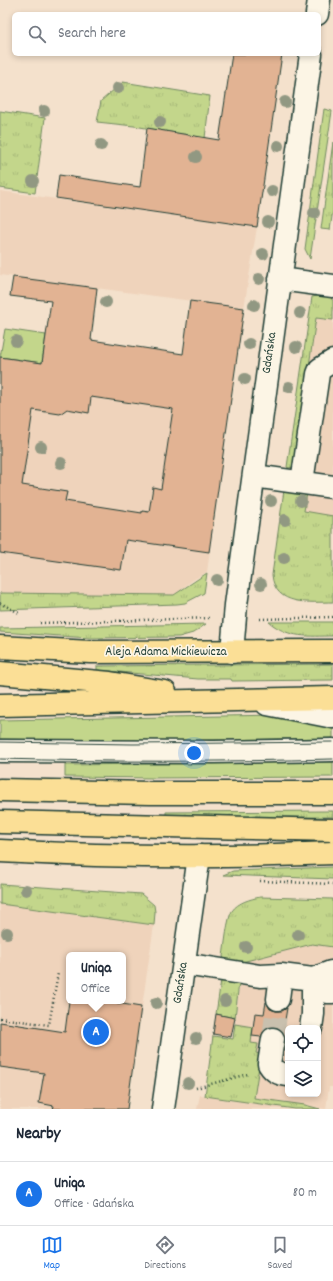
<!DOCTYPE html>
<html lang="en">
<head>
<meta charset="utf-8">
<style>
	body { margin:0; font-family:Dekko,sans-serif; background:#f6f6f7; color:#1f2937 }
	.controls { position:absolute; right:12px; bottom:12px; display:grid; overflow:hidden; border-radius:6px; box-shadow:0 2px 6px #0003 }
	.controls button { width:36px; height:36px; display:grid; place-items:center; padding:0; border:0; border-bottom:1px solid #e0e1e3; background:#fff; color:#1f2937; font:20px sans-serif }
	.you { position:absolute; left:194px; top:753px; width:14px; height:14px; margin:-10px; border:3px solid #fff; border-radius:50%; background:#1a73e8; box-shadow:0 0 0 6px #1a73e833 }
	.badge { display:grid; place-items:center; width:26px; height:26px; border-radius:50%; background:#1a73e8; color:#fff; font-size:13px; font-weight:700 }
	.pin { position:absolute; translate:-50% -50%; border:2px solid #fff; box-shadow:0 1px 4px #0006 }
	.popup { position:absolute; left:66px; top:952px; width:60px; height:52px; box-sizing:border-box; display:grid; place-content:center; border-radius:6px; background:#fff; filter:drop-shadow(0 1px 3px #0005); font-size:13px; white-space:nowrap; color:#747a83 }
	.popup b { font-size:15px; color:#1f2937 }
	.popup::after { content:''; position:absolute; left:50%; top:100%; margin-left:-8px; border:8px solid transparent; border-top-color:#fff }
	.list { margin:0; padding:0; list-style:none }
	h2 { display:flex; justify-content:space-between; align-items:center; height:52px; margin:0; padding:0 16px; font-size:17px }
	h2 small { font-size:13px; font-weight:400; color:#747a83 }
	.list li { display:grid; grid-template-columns:26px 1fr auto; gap:12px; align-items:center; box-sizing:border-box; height:64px; padding:0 16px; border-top:1px solid #e0e1e3 }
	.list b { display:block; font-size:15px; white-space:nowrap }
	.list p { margin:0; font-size:13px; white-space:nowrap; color:#747a83 }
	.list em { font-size:13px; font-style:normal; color:#747a83 }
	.icon { flex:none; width:22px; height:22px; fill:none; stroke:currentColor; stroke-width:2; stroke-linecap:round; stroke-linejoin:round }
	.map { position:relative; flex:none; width:333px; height:1109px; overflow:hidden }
	.search { position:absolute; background:#fff; box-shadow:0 2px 6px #0003; left:12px; right:12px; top:12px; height:44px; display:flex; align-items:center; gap:10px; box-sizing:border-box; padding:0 14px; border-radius:6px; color:#747a83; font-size:15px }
	.sheet { height:116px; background:#fff }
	nav { display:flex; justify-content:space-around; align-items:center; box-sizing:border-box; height:56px; border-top:1px solid #e0e1e3; background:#fff; font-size:11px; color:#747a83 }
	nav a { display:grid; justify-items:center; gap:2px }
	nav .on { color:#1a73e8 }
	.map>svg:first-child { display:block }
	.built { fill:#efd3bb; fill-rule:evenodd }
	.grass { fill:url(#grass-tufts); stroke:#718a60 }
	.garden { fill:#c3d68b; stroke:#718a60 }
	.building { fill:#e2b393; stroke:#1f3d34; fill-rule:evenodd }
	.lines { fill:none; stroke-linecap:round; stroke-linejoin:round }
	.minor-tunnel { stroke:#c9c0ae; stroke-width:22; stroke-dasharray:22 11; stroke-linecap:butt }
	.minor-casing { stroke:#1f3d34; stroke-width:25 }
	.major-casing { stroke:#1f3d34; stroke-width:25 }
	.path { stroke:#1f3d34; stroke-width:2.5; stroke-dasharray:1 3; stroke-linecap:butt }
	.minor { stroke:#fcf5e5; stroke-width:22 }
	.major { stroke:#fbdf96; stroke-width:22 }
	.tram { stroke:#1f3d34; stroke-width:1 }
	.tree { fill:#919882 }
	.labels { text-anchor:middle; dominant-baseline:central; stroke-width:3.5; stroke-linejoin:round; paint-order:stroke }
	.street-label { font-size:13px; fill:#1f3d34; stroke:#fcf5e5 }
</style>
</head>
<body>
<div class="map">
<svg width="333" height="1109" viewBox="0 0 333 1109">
	<defs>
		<pattern id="grass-tufts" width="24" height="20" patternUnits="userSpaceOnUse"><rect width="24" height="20" fill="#c3d68b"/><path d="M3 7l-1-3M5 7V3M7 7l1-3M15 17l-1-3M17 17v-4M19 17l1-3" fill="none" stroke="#a7b979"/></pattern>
	</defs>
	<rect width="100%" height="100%" fill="#f4e1cc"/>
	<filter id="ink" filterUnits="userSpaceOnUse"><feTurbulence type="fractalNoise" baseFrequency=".025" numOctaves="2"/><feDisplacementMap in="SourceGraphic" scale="8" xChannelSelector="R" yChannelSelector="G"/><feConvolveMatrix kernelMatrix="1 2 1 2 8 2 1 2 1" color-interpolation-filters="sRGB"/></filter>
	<g filter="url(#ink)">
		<path class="built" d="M0 191 257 227 244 308 0 275Z
			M314 283 333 286V541L278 534Z
			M0 356 232 390 207 572 193 580 174 595 0 593Z
			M0 904 154 925 127 1109H0ZM69 955H123V1001H69Z
			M312 944 333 947V1087H329L326 1109 254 1098 256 1053 251 1043 253 1027 235 1024 242 962ZM288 1028H318V1094H288Z
			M200 1095 297 1109H197Z"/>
		<path class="grass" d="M123 82 210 96 205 138 134 126 97 122 101 101Z
			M324 109 332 111 310 259 305 249Z
			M0 111 45 118 35 193 0 188Z
			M333 142V210L330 230 321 229Z
			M323 295 330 296 333 301V320L316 318 295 462 293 467 289 468 287 467 312 297Z
			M284 490 307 493 304 511 333 516V602C310 602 275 607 272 575Z
			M207 573 204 593 185 603 177 604 0 610V593L174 595Z
			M333 622V636C308 636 290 639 269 622Z
			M206 624 193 633 179 637 90 638 0 632V628Z
			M333 664V680L232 681 231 679H198L97 670V666Z
			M333 811V817L166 818V812Z
			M333 867V879L223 875 233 871Z
			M0 884 141 894 154 905 155 912 154 925 0 904Z
			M260 897 333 899V947L312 944 242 962 224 960 223 956C225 945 227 919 232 911 238 902 251 899 260 897Z
			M221 980 239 982 235 1018 216 1014Z
			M235 1024 253 1027 251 1043 258 1044 256 1053 261 1054 254 1098 305 1105 320 1109H295L205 1096 213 1036 233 1039Z"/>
		<path class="garden" d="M5 329 46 335 42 363 0 357Z
			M280 715 333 725V738L152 741 0 739V720Z
			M333 762V777L151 778 65 777V765Z"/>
		<path class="building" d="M232 54H282L257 227 56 198 59 175 140 187 147 128 219 140Z
			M13 277 97 288 91 340 183 354 190 301 244 308 209 552 126 540 121 570 0 553V357L42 363 51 301 10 296ZM91 397 173 409 161 489 153 487 149 512 142 511V513L65 501 67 492 22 485 33 410 60 414 67 409 89 413Z
			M69 1001H117L116 1003 141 1007 127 1109H53L54 1106 39 1103 44 1073 0 1067V1022L65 1032Z
			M266 1002 270 1009 276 1011H282L287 1008 283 1032 281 1029 275 1027H269L264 1031 261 1037 252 1036 255 1013 264 1014Z
			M216 1014 235 1018 231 1037 213 1034Z"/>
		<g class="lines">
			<path class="minor-tunnel" d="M273 1039 278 999"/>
			<g class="minor-casing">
				<path id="minor" d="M317 14 319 0
					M280 279 333 286
					M254 476 333 487
					M302 482 318 374 320 369 333 361
					M232 652 236 605 311 54
					M267 704 333 717
					M0 751 214 752 333 750
					M184 964 260 976 281 975 313 979 331 972H333
					M313 979 327 992H333
					M278 999 281 975
					M311 1028 313 1014V979
					M273 1039 269 1064C274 1072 279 1074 288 1075
					M163 1109 199 856"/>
			</g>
			<g class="major-casing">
				<path id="major" d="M0 647 90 652 333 651
					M0 673 110 683 165 692
					M0 705 333 698
					M0 790 150 793H333
					M0 822 333 830
					M0 851C111 857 222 858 333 853"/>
			</g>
			<path class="path" d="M0 603 21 614
				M260 619 333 617
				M40 623 211 618
				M260 881 333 884
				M0 1018 49 1025 58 973
				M196 1088 248 1074"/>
			<use href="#minor" class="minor"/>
			<use href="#major" class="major"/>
			<path class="tram" d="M0 742 133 744 333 742
				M0 759C111 762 222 762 333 759"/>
		</g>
		<g class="tree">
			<circle cx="118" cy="88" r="6"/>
			<circle cx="285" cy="102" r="6"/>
			<circle cx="44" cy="111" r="6"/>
			<circle cx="160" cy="122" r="6"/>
			<circle cx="101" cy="145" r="6"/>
			<circle cx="278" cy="146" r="6"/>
			<circle cx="196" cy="157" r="6"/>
			<circle cx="33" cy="181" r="6"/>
			<circle cx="272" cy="191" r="6"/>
			<circle cx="314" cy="213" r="6"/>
			<circle cx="268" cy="222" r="6"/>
			<circle cx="263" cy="254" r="6"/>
			<circle cx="259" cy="279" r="6"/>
			<circle cx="106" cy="302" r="6"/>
			<circle cx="254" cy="305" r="6"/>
			<circle cx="300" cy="313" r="6"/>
			<circle cx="16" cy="341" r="6"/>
			<circle cx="249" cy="344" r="6"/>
			<circle cx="296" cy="347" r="6"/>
			<circle cx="245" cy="379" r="6"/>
			<circle cx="289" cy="387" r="6"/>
			<circle cx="41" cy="447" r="6"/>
			<circle cx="61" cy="463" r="6"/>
			<circle cx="271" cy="501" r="6"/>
			<circle cx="301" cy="501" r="6"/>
			<circle cx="285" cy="520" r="6"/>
			<circle cx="284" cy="558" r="6"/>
			<circle cx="217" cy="580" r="6"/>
			<circle cx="261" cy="584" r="6"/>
			<circle cx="26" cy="890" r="6"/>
			<circle cx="7" cy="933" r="6"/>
			<circle cx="298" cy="935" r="6"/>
			<circle cx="246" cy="947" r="6"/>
			<circle cx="225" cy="1001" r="6"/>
			<circle cx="156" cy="1003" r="6"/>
			<circle cx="196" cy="1038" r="6"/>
			<circle cx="188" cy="1083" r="6"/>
		</g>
	</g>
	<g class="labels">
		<g class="street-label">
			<text transform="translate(270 353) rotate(-82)">Gdańska</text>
			<text x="166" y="652">Aleja Adama Mickiewicza</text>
			<text transform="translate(181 983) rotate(-81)">Gdańska</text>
		</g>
	</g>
</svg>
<div class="controls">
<button><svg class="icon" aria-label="locate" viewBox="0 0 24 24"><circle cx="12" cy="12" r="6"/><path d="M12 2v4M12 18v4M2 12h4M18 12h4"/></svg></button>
<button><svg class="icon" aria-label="layers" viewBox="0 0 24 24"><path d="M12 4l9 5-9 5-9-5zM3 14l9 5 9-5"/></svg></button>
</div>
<div class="you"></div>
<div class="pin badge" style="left:96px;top:1032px">A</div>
<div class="popup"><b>Uniqa</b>Office</div>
<div class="search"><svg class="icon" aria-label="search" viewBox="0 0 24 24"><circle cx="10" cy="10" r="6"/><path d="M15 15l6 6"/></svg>Search here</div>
</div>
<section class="sheet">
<h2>Nearby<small></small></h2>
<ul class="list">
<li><span class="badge">A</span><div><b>Uniqa</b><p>Office · Gdańska</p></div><em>80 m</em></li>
</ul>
</section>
<nav>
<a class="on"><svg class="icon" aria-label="map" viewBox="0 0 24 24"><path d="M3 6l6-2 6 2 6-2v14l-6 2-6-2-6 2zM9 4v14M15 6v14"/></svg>Map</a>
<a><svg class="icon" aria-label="directions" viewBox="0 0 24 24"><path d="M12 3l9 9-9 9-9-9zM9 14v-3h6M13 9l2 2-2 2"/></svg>Directions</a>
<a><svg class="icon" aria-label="saved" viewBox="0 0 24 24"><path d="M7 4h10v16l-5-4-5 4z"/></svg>Saved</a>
</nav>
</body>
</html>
